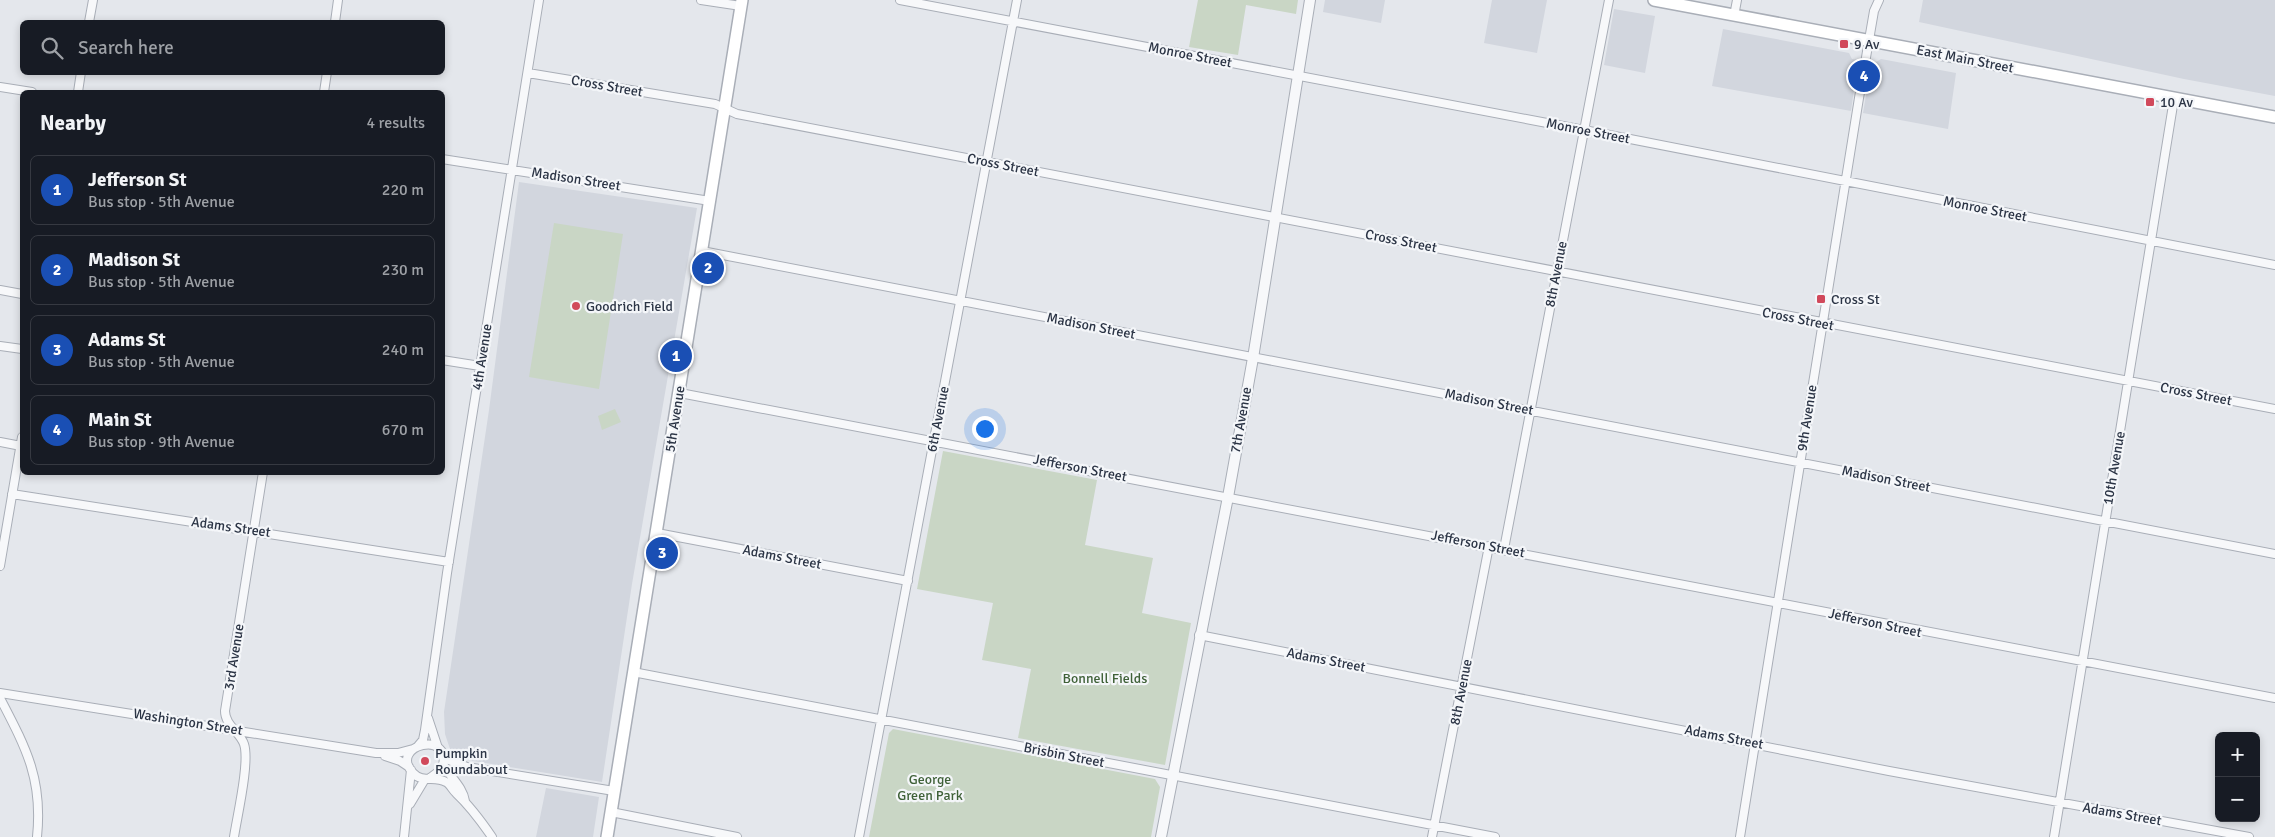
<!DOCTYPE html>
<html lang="en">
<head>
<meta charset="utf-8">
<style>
	body { margin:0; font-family:Signika,sans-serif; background:#20242c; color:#f1f3f6 }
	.controls { position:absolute; right:15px; bottom:15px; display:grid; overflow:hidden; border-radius:8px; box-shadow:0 2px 8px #0003 }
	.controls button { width:45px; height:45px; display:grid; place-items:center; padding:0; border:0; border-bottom:1px solid #363941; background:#171b24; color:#f1f3f6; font:25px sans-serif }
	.you { position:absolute; left:984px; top:428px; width:18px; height:18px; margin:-12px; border:4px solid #fff; border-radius:50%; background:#1a73e8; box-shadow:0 0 0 8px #1a73e833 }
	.badge { display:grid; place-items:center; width:32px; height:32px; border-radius:50%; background:#d1495b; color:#fff; font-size:16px; font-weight:700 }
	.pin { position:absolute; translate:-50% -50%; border:2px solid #fff; box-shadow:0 1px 5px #0006 }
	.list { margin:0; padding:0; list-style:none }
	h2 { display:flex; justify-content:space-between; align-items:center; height:65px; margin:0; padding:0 20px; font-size:21px }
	h2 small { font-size:16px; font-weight:400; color:#9ea1a6 }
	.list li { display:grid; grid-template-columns:32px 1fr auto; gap:15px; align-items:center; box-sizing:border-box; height:70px; margin:0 10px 10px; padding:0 10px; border:1px solid #363941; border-radius:8px }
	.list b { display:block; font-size:19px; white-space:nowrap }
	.list p { margin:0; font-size:16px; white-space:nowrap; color:#9ea1a6 }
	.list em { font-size:16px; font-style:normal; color:#9ea1a6 }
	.icon { flex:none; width:28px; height:28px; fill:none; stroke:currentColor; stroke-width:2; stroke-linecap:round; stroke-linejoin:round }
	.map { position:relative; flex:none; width:2275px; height:837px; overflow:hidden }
	.search { position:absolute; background:#171b24; box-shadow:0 2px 8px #0003; left:20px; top:20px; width:425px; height:55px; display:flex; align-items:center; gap:12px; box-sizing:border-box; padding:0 18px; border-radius:8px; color:#9ea1a6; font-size:19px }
	.panel { position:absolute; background:#171b24; box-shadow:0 2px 8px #0003; left:20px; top:90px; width:425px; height:385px; border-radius:8px }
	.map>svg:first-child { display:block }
	.built { fill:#d2d6de }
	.green { fill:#c9d6c5 }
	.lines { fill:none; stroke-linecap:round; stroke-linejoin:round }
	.minor-casing { stroke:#a9aeb7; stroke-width:10 }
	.tertiary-casing { stroke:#a9aeb7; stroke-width:12 }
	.secondary-casing { stroke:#a9aeb7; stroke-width:14 }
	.minor { stroke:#f7f8fa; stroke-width:8 }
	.tertiary { stroke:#f7f8fa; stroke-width:10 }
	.secondary { stroke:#fff; stroke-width:11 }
	.poi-dot { fill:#d1495b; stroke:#f4f6f9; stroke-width:2 }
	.labels { text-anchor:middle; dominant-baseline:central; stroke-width:4.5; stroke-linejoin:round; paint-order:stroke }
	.poi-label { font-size:14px; fill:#2b3445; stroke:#f4f6f9; text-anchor:start }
	.street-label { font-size:14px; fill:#2b3445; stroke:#f4f6f9 }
	.park-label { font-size:14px; fill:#3f6138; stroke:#f4f6f9 }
</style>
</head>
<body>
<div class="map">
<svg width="2275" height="837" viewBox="0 0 2275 837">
	<rect width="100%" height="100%" fill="#e4e7ec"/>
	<path class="built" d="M1325 0H1385L1381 23 1323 12Z
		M1492 0H1547L1537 53 1484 43Z
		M1923 0H2275V96L2184 79 1919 22Z
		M1614 9 1655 16 1645 73 1604 65Z
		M1723 29 1849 53 1852 59 1858 60 1851 111 1712 86Z
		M1881 59 1956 73 1948 129 1863 113 1872 61 1876 62Z
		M519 182 697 208 632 584 602 782 461 759 462 754 451 752 445 734 444 712 489 410Z
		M546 788 599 797 593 837H536Z"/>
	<path class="green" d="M1198 0H1298L1296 14 1246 5 1238 55 1189 47Z
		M554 223 623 234 599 389 529 377Z
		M615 409 621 422 602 430 598 416Z
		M943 451 1097 480 1085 545 1153 558 1142 613 1191 623 1165 765 1018 738 1031 669 982 660 993 603 917 589Z
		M893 729 1155 779 1160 787 1151 837H869L889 733Z"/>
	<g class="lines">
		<g class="minor-casing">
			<path id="minor" d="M701 0 741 6
				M900 0 1584 130 2275 265
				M1734 16 1737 0
				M89 22 93 0
				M335 22 338 0
				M528 73 715 104 737 114 2275 409
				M0 87 32 92
				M78 92 81 72
				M324 92 327 72
				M442 159 710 201
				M702 251 2275 554
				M0 290 22 294
				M0 346 22 349
				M442 360 480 366
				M680 393C1212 491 1743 599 2275 698
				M0 442 21 446
				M12 494 449 562
				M657 533 908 581
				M1504 549 1609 0
				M0 566 22 437
				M1199 635 1889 771 2249 837
				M633 672 1495 837
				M0 693 376 753H398L413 749
				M0 698C26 748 43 779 37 837
				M428 718 438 748
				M418 746 423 740 425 730 447 573 539 0
				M442 755 449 760 467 767 614 791
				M385 756 400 761 409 767
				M443 764C450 777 463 787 465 801
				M430 778 442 769C455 728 387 745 413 773 422 783 435 776 446 782 450 784 452 789 456 793 470 806 481 821 492 837
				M410 804 425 779
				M611 812 737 837
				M234 837C237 817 250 762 244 744 240 732 225 725 225 711L263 472
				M404 837 411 770
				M859 837 1017 0
				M1432 837 1489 546
				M1740 837 1859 98 1874 11 1879 0
				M2054 837 2174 99"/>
		</g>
		<g class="tertiary-casing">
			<path id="tertiary" d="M1161 837 1228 497 1253 358 1310 0"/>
		</g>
		<g class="secondary-casing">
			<path id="secondary" d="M1654 0 2275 117
				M607 837 742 0"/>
		</g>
		<use href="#minor" class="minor"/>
		<use href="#tertiary" class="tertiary"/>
		<use href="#secondary" class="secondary"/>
	</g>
	<g class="poi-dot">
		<rect x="1839" y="39" width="10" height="10" rx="2.5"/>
		<rect x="2145" y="97" width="10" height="10" rx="2.5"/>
		<rect x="1816" y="294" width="10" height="10" rx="2.5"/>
		<circle cx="576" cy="306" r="5"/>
		<circle cx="425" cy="761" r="5"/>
	</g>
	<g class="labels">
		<g class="poi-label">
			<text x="1854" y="44">9 Av</text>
			<text x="2160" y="102">10 Av</text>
			<text x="1831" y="299">Cross St</text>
			<text x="586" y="306">Goodrich Field</text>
			<text x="435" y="753">Pumpkin<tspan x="435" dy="16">Roundabout</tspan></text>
		</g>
		<g class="street-label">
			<text transform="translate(1190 55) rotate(11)">Monroe Street</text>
			<text transform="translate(1965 59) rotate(11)">East Main Street</text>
			<text transform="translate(607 86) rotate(10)">Cross Street</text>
			<text transform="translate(1588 131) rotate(11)">Monroe Street</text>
			<text transform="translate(1003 165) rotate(11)">Cross Street</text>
			<text transform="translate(576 179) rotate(9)">Madison Street</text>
			<text transform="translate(1985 209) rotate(11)">Monroe Street</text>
			<text transform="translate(1401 241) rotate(11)">Cross Street</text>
			<text transform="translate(1556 274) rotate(-79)">8th Avenue</text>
			<text transform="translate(1798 319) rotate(11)">Cross Street</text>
			<text transform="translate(1091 326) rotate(11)">Madison Street</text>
			<text transform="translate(482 357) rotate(-81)">4th Avenue</text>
			<text transform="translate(2196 394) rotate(11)">Cross Street</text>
			<text transform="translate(1489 402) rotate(11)">Madison Street</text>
			<text transform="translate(1807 418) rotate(-81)">9th Avenue</text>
			<text transform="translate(675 419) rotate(-81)">5th Avenue</text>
			<text transform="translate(938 419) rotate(-79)">6th Avenue</text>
			<text transform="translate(1241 420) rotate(-80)">7th Avenue</text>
			<text transform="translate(1080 468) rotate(11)">Jefferson Street</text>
			<text transform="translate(2114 468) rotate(-80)">10th Avenue</text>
			<text transform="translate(1886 479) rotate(11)">Madison Street</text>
			<text transform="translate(231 527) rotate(8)">Adams Street</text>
			<text transform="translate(1478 544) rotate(11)">Jefferson Street</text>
			<text transform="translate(782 557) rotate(11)">Adams Street</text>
			<text transform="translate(1875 623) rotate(12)">Jefferson Street</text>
			<text transform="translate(234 657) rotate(-81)">3rd Avenue</text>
			<text transform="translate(1326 660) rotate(11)">Adams Street</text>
			<text transform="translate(1461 692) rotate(-79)">8th Avenue</text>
			<text transform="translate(188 722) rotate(9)">Washington Street</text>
			<text transform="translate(1724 737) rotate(11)">Adams Street</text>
			<text transform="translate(1064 755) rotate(11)">Brisbin Street</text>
			<text transform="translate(2122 814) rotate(10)">Adams Street</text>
		</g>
		<g class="park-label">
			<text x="1105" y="678">Bonnell Fields</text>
			<text x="930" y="779">George<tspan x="930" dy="16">Green Park</tspan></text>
		</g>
	</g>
</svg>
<div class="controls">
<button>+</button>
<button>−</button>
</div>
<div class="you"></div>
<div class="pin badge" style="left:676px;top:356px;background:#1a4fb4">1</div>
<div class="pin badge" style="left:708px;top:268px;background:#1a4fb4">2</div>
<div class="pin badge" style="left:662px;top:553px;background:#1a4fb4">3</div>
<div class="pin badge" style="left:1864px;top:76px;background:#1a4fb4">4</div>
<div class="search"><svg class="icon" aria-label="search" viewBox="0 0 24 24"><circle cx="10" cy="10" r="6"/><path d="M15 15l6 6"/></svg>Search here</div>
<section class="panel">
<h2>Nearby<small>4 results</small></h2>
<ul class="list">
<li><span class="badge" style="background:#1a4fb4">1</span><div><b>Jefferson St</b><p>Bus stop · 5th Avenue</p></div><em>220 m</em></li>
<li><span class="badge" style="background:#1a4fb4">2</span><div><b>Madison St</b><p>Bus stop · 5th Avenue</p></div><em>230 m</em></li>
<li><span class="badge" style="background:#1a4fb4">3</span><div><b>Adams St</b><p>Bus stop · 5th Avenue</p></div><em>240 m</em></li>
<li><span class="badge" style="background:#1a4fb4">4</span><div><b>Main St</b><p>Bus stop · 9th Avenue</p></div><em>670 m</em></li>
</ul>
</section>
</div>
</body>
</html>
